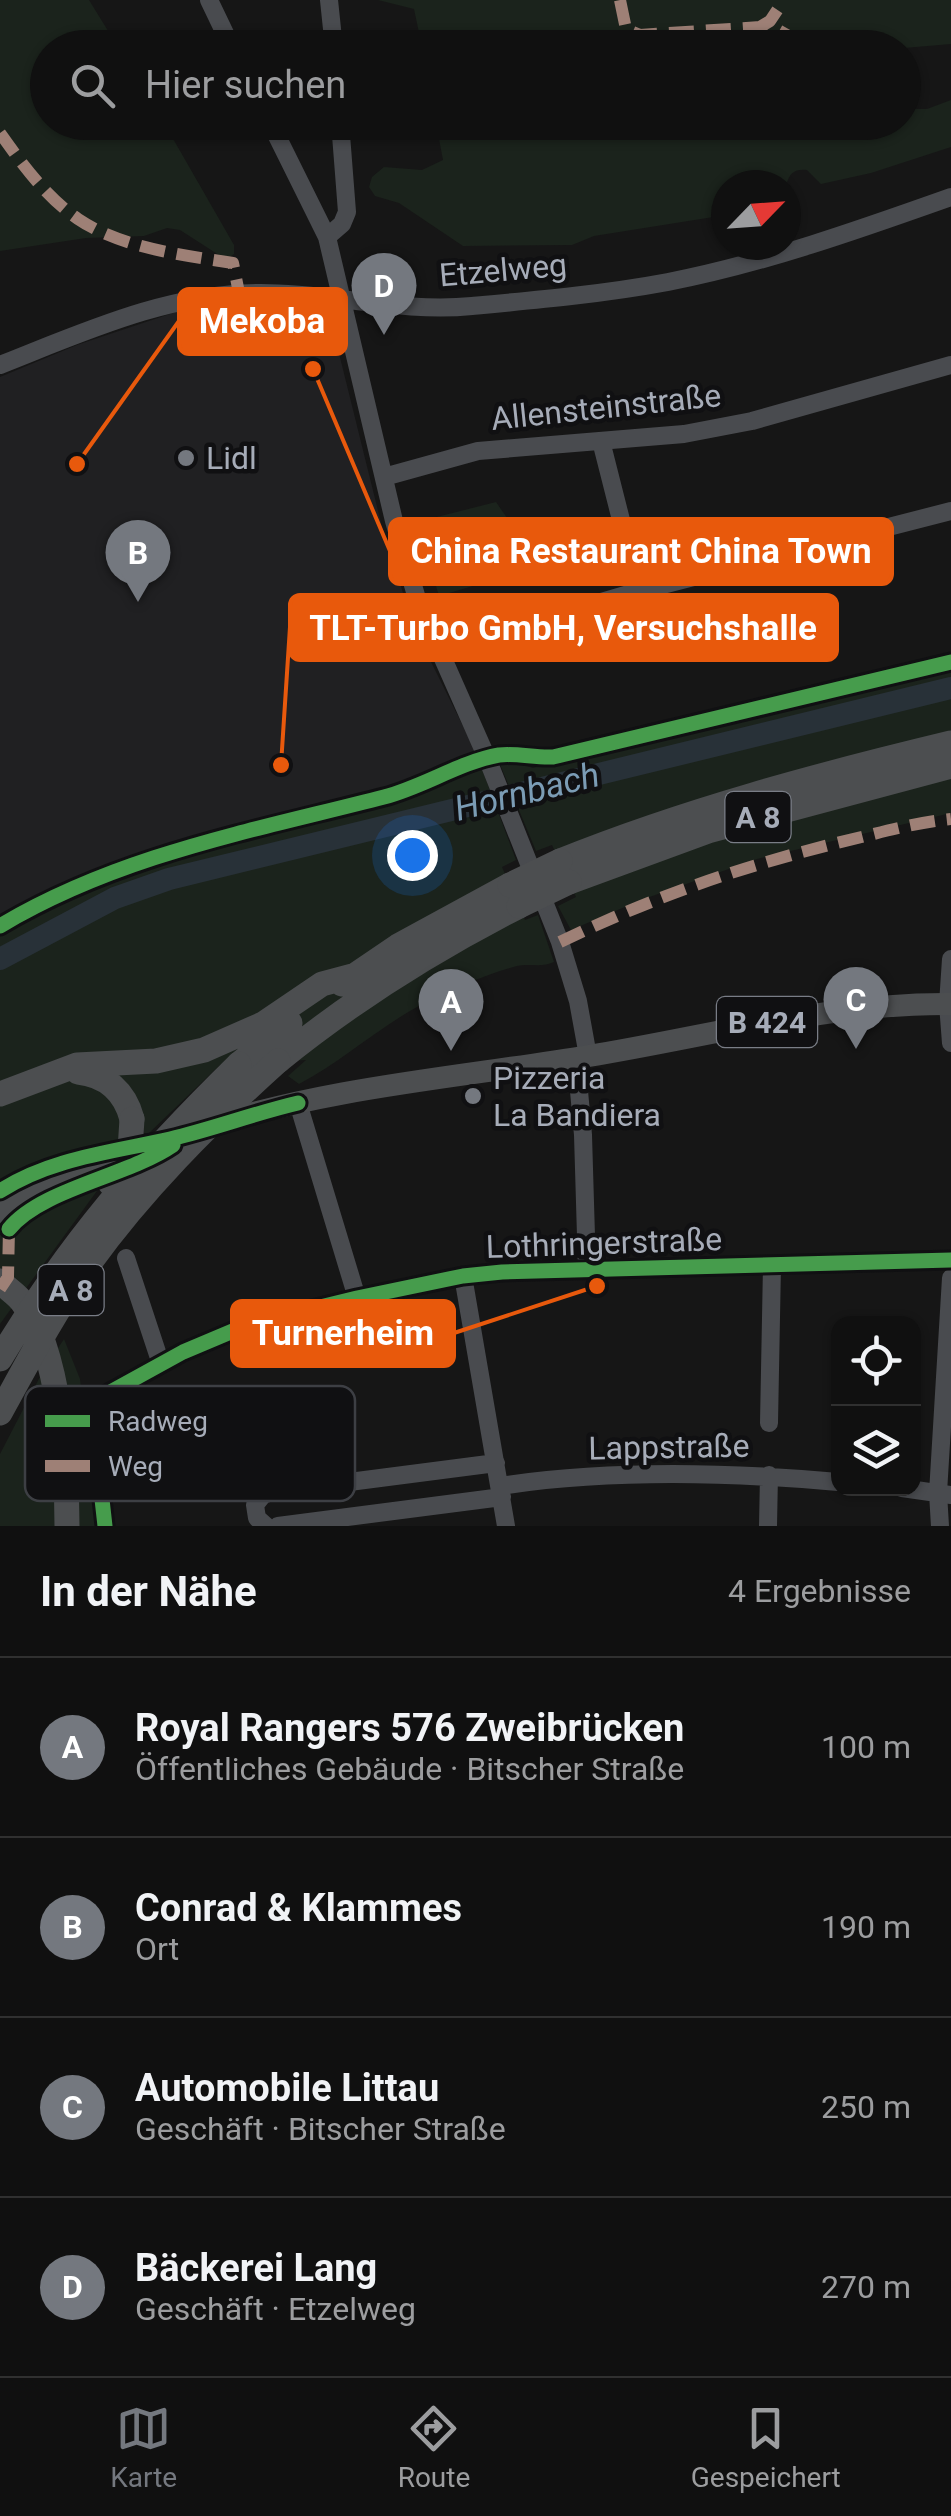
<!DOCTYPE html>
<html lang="de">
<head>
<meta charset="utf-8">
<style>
	body { margin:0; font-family:Roboto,sans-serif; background:#1e1e1e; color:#f1f3f6 }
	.controls { position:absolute; right:30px; bottom:30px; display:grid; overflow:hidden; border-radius:20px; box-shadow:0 2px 8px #0004 }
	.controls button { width:90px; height:90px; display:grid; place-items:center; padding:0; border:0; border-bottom:2px solid #303030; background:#101010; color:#f1f3f6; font:50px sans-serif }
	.compass { position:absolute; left:711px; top:170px; width:90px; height:90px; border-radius:50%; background:#101010; box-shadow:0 2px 8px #0004; rotate:65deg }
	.you { position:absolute; left:412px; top:855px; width:35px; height:35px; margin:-25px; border:8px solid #fff; border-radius:50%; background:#1a73e8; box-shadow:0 0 0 15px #1a73e833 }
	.badge { display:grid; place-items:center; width:65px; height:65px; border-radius:50%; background:#74787f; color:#fff; font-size:32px; font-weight:700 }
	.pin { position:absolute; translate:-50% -82px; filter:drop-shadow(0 2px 5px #0008) }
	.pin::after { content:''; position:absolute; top:52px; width:35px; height:30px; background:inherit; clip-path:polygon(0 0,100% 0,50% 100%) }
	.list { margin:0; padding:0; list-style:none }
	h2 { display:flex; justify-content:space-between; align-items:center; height:130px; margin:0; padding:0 40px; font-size:42px }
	h2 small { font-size:32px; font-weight:400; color:#9c9d9f }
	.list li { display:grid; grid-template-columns:65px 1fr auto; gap:30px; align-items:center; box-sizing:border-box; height:180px; padding:0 40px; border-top:2px solid #303030 }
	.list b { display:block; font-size:38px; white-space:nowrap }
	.list p { margin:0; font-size:32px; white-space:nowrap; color:#9c9d9f }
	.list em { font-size:32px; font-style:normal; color:#9c9d9f }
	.icon { flex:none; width:55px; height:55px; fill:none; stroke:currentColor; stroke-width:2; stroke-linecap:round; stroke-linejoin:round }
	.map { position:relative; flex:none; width:951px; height:1526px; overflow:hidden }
	.search { position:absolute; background:#101010; box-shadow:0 2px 8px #0004; left:30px; right:30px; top:30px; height:110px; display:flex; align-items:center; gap:25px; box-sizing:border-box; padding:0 35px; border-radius:55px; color:#9c9d9f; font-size:38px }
	.sheet { height:850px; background:#101010 }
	nav { display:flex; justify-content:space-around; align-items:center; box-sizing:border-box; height:140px; border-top:2px solid #303030; background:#101010; font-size:28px; color:#9c9d9f }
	nav a { display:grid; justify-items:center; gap:5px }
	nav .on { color:#74787f }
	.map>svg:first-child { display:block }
	.built { fill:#202022 }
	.green { fill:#1b231c }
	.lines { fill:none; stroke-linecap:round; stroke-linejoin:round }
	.river { stroke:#283138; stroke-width:22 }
	.minor { stroke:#494b4f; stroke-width:18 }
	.major { stroke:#4c4e50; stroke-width:22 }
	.highway { stroke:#4c4e50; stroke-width:25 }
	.highway-bridge { stroke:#4c4e50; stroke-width:25 }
	.quiet { stroke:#9e8076; stroke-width:12; stroke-dasharray:25 12; stroke-linecap:butt }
	.cycleway-casing { stroke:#101012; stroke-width:21 }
	.cycleway { stroke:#469c4c; stroke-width:15 }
	.poi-dot { fill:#74787f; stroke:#101012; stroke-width:4 }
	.labels { text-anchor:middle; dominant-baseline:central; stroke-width:9; stroke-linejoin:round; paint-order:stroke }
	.shield { fill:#101012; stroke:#797d86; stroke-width:2.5 }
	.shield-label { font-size:30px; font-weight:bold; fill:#a6acb8 }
	.street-label { font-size:32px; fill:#a6acb8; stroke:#101012 }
	.poi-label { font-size:32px; fill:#a6acb8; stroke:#101012; text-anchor:start }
	.water-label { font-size:35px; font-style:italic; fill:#7b9cb5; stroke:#101012 }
	.key { fill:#101012; stroke:#3d3f44; stroke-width:2.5 }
	.key-label { font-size:28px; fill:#a6acb8 }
	.leader { fill:none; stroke:#e8590c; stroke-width:4 }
	.callout-dot { fill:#e8590c; stroke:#101012; stroke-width:4 }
	.callout { fill:#e8590c; stroke:#e8590c; stroke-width:4 }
	.callout-label { font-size:35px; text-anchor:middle; font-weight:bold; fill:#fff }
</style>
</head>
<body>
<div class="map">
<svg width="951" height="1526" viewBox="0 0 951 1526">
	<rect width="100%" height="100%" fill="#161616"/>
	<path class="built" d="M237 302 317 308 331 321 383 531 415 630 476 752 407 786 151 851 27 904 0 921V377L77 345 182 310 195 335 242 328Z"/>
	<path class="green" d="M0 0H89L118 47 48 48V122L164 123 234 245V254L228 258 222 257 180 230 167 228 144 236 86 238 0 251Z
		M378 0H951V44L904 48 422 47 414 9Z
		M951 100V147L871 173 821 184 807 170C794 169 790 173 786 185H726V215L594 236 572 245 463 246 399 203 375 196 369 187 372 177 384 167 422 170 443 160 436 123 904 122V109H927Z
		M496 502 540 566 439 596 417 522Z
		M951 670V813L757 859 641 900 571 930 558 906 576 897 552 845 536 851 499 762 505 759 533 768Z
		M472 754 479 769H482L516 860 502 867 525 920 538 915 554 962C542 968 530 963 517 966 490 973 462 985 437 997 387 1019 347 1059 299 1084L288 1076 306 1060 221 1064 149 1133H144L143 1123 124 1139 110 1173 0 1324V921C97 861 191 841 300 813 360 798 418 786 472 754Z
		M64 1339 80 1379 98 1526H0V1454L43 1371Z"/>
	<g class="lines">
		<path class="river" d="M0 959 115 898 169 879 951 688"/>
		<path class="minor" d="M209 0 232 48
			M329 0 334 48
			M270 122 327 237 394 521 418 602 487 758 560 942 578 1001 588 1056
			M327 237 342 224 347 212 340 122
			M0 365C84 332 168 293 261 293 332 293 401 313 472 306 537 300 604 294 668 282 765 263 858 230 951 197
			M601 441 639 591
			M384 477 478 451 684 434 752 421 951 365
			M437 650 639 591 951 511
			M951 959 948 1004 951 1043
			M576 1058 583 1135 587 1270
			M298 1103 357 1298
			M126 1258 161 1364
			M463 1276 506 1526
			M769 1423 772 1265
			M500 1486C611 1469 727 1472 838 1482
			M902 1488 951 1495
			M105 1526 92 1410 94 1401 183 1352 247 1325 357 1298 463 1276 502 1272 951 1260
			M266 1526 257 1518 255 1505 263 1495 272 1492 496 1463
			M278 1526 502 1497
			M768 1526 769 1475
			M940 1526 938 1493 951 1278"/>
		<path class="major" d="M206 1127C329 1087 462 1077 589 1056 711 1036 827 1003 951 1004
			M0 1201C41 1175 89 1170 134 1153
			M0 1221 31 1199"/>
		<path class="highway" d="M560 861C687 810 818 775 951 743
			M569 882 708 831 951 766
			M342 984 398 946 510 885
			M278 1061C353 1000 433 950 519 906
			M239 1064 290 1023
			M78 1072C106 1075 125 1092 132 1119
			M0 1094 77 1065 156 1061 204 1050 263 1024 322 984 352 976
			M0 1281C7 1289 17 1294 23 1303 60 1351 67 1466 67 1526"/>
		<path class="highway-bridge" d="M510 885 560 861
			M519 906 569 882
			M110 1183 130 1150 132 1119
			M0 1359C68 1244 144 1157 239 1064
			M0 1413C27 1364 53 1314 86 1268 141 1191 208 1124 278 1061"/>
		<path class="quiet" d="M620 0 626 29 640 35 760 27 776 29 810 48
			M760 27 770 21 784 0
			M0 133C22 164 46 197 78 219 121 248 182 255 233 263L239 293
			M560 942C654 897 736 868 837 843 875 834 912 823 951 819
			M0 1289 8 1277 9 1229 5 1224"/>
		<g class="cycleway-casing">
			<path id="cycleway" d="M0 926C119 855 252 831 384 797 423 787 460 762 499 755 517 753 535 758 553 757L951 662
				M0 1191C51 1158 113 1152 170 1139 213 1129 255 1113 298 1103
				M9 1229C41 1189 128 1176 173 1145
				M105 1526 92 1410 94 1401 183 1352 247 1325 357 1298 463 1276 502 1272 951 1260"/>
		</g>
		<use href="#cycleway" class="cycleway"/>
	</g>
	<g class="poi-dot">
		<circle cx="186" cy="458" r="10"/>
		<circle cx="473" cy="1096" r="10"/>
	</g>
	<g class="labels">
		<g class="shield">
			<rect x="725.5" y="792" width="65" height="50" rx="8"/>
			<rect x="717" y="997" width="100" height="50" rx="8"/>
			<rect x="38.5" y="1265" width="65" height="50" rx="8"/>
		</g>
		<g class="shield-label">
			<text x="758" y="817">A 8</text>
			<text x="767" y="1022">B 424</text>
			<text x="71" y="1290">A 8</text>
		</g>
		<g class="street-label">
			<text transform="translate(503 270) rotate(-5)">Etzelweg</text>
			<text transform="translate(606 407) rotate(-6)">Allensteinstraße</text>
			<text transform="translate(604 1243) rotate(-2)">Lothringerstraße</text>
			<text transform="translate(669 1447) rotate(-1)">Lappstraße</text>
		</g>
		<g class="poi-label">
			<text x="206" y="458">Lidl</text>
			<text x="493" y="1078">Pizzeria<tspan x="493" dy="37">La Bandiera</tspan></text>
		</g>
		<g class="water-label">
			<text transform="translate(527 792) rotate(-14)">Hornbach</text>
		</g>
	</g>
	<rect x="25" y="1386" width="330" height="115" rx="15" class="key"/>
	<rect x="45" y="1415" width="45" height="12" fill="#469c4c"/>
	<rect x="45" y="1460" width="45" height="12" fill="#9e8076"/>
	<g class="key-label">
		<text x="108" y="1431">Radweg</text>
		<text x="108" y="1476">Weg</text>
	</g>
	<path class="leader" d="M77 464L179 321M313 369L390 551M281 765L290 627M597 1286L454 1333"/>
	<g class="callout-dot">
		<circle cx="77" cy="464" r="10"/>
		<circle cx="313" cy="369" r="10"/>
		<circle cx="281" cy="765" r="10"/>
		<circle cx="597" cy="1286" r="10"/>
	</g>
	<g class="callout">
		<rect x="179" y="289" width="167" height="65" rx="10"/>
		<rect x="390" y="519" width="502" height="65" rx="10"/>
		<rect x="290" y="595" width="547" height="65" rx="10"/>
		<rect x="232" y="1301" width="222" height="65" rx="10"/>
	</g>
	<g class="callout-label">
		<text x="262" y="333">Mekoba</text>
		<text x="641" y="563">China Restaurant China Town</text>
		<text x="563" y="640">TLT-Turbo GmbH, Versuchshalle</text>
		<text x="343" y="1345">Turnerheim</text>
	</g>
</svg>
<div class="controls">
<button><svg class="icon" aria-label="locate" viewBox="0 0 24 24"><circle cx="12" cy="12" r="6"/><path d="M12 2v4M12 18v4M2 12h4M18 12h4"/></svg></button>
<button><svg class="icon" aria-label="layers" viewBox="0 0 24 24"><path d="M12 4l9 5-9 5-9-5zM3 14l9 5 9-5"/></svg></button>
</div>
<svg class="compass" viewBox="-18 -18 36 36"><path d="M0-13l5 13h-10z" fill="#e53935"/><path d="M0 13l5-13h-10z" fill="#9c9d9f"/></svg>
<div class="you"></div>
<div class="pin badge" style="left:451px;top:1051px">A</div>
<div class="pin badge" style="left:138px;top:602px">B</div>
<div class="pin badge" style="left:856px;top:1049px">C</div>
<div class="pin badge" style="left:384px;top:335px">D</div>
<div class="search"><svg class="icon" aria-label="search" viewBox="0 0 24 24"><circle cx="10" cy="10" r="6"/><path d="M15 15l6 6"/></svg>Hier suchen</div>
</div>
<section class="sheet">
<h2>In der Nähe<small>4 Ergebnisse</small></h2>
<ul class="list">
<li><span class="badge">A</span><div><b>Royal Rangers 576 Zweibrücken</b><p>Öffentliches Gebäude · Bitscher Straße</p></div><em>100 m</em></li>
<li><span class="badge">B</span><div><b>Conrad &amp; Klammes</b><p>Ort</p></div><em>190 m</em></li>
<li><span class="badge">C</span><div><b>Automobile Littau</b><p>Geschäft · Bitscher Straße</p></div><em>250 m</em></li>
<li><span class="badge">D</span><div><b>Bäckerei Lang</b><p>Geschäft · Etzelweg</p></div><em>270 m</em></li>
</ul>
</section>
<nav>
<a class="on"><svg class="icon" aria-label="map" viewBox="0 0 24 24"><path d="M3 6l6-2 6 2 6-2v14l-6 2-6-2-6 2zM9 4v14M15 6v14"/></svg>Karte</a>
<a><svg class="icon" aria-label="directions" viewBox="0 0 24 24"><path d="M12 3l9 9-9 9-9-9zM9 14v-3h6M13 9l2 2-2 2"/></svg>Route</a>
<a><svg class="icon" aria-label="saved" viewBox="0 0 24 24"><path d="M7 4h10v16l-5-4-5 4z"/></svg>Gespeichert</a>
</nav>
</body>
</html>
